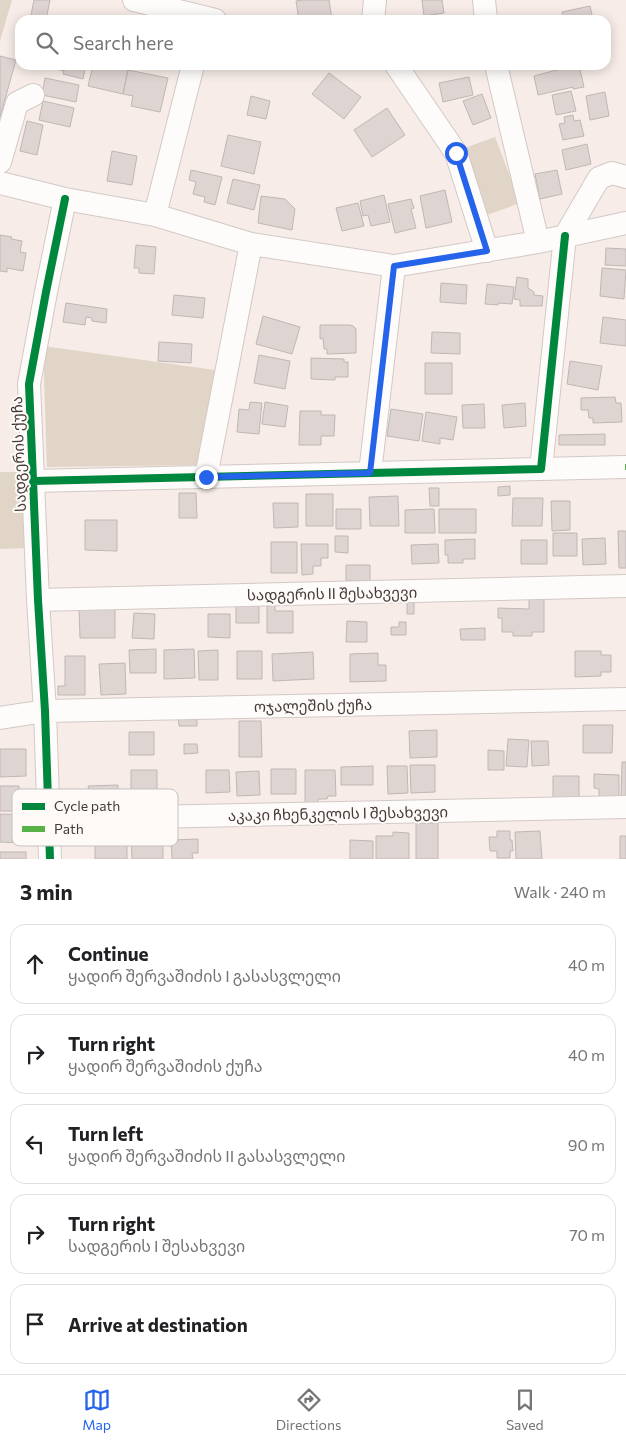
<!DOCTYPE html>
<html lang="en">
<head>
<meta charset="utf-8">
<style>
	body { margin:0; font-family:Commissioner,"Noto Sans Georgian",sans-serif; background:#f6f6f6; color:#202124 }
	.stop { position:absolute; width:15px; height:15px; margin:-11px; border:4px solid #2563eb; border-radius:50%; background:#fff }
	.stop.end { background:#2563eb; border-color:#fff; box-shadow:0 1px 5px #0008 }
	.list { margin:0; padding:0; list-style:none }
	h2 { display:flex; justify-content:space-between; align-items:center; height:65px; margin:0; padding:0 20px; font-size:21px }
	h2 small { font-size:16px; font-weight:400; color:#757577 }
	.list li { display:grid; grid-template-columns:32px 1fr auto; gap:15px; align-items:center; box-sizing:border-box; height:80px; margin:0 10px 10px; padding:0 10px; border:1px solid #e0e0e0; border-radius:15px }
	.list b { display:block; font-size:19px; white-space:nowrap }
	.list p { margin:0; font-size:16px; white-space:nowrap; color:#757577 }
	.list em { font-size:16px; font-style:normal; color:#757577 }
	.icon { flex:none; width:28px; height:28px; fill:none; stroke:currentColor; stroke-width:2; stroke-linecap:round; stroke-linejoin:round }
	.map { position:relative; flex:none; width:626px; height:859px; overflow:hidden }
	.search { position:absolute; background:#fff; box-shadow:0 2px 12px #0003; left:15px; right:15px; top:15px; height:55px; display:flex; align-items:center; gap:12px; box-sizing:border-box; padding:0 18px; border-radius:15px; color:#757577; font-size:19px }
	.sheet { height:515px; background:#fff }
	nav { display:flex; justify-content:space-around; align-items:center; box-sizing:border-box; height:70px; border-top:1px solid #e0e0e0; background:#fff; font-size:14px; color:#757577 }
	nav a { display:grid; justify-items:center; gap:2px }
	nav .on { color:#2563eb }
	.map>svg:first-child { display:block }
	.green { fill:#e1d5c7 }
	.building { fill:#ded4d2; stroke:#c0b7b5 }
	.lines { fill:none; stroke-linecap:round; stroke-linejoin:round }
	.minor-casing { stroke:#d2c9c6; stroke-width:24 }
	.minor { stroke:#fefcfb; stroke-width:22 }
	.quiet { stroke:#57b346; stroke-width:6; stroke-dasharray:12 6; stroke-linecap:butt }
	.cycleway-casing { stroke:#fefaf8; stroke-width:11 }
	.cycleway { stroke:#00873e; stroke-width:8 }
	.route { stroke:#2563eb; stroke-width:6 }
	.labels { text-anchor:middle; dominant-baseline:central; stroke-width:4; stroke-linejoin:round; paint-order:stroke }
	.street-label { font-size:15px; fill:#433b38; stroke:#fefaf8 }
	.key { fill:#fefaf8; stroke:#c6c1be; stroke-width:1 }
	.key-label { font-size:14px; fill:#433b38 }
</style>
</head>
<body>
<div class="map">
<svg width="626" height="859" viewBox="0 0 626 859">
	<rect width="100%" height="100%" fill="#f7ece7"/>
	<path class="green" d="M0 0H12L0 41Z
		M495 137 520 203 487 215 462 149Z
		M43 346 215 370 197 465 47 467Z
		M0 472H25L28 548 0 549Z"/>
	<path class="building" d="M34 0H50L46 20H48H30Z
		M303 0H329L332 19 324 20H299L296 1Z
		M422 0H442L444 13 424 16Z
		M590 6 593 20H564L562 12Z
		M0 56 16 60 0 117Z
		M43 65H65L64 71 43 66Z
		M65 65H86L83 79 63 74Z
		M93 65H108L128 70 123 94 88 86Z
		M532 65H550L533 70Z
		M568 65H579L584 87 573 89V87L538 95 534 76 568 67Z
		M128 70 168 78 160 112 131 106 133 96 123 94Z
		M329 73 361 97 344 119 312 94Z
		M469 77 473 95 443 102 439 83Z
		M45 78 79 85 76 102 42 95Z
		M571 91 576 111 556 115 552 95Z
		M605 92 609 116 590 120 586 96Z
		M482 94 491 118 473 125 463 101Z
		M251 96 270 101 266 119 247 115Z
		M43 101 74 108 70 127 39 120Z
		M387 108 405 135 372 157 354 130Z
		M573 115 574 121 580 120 584 136 563 140 559 124 565 123 564 117Z
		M27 121 43 125 37 155 20 151Z
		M228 135 261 142 254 174 221 166Z
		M587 144 591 164 566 170 562 150Z
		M112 151 137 156 132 185 107 181Z
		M191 170 222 177 215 205 204 202 205 197 193 194 196 182 189 180Z
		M557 170 562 194 540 199 535 174Z
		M233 179 260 185 254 210 227 203Z
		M445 190 452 222 426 228 420 196Z
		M384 195 390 222 371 226 368 215 363 216 360 201Z
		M261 196 285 199 295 209 292 230 258 223Z
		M411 199 414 208 411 209 416 228 395 233 388 204Z
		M358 203 364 226 342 231 336 208Z
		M0 235 12 237 11 239 22 241 20 252 26 253 23 271 7 268V272L0 271Z
		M136 245 156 247 154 274 139 273V268H134Z
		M606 248 626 249V266L605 265Z
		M602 268 626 270 624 299 600 296Z
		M517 277 528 279V288L534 292V295L543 296 542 306H520V300L514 299Z
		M441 283 467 285 466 304 440 302Z
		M487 284 514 287 512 304 498 303V305L485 304Z
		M174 295 205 298 203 318 172 315Z
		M66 303 107 309 106 323 92 321V318L86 317 85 325 63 322Z
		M263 316 300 327 292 354 256 344Z
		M603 317 626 320V346L600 343Z
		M320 325H350L353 326 356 329V353L327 354V349H324L323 338 320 339Z
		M432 332 460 333V354L431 353Z
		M159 342 192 344 191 363 158 361Z
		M259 355 290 361 285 389 254 383Z
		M311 358 344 359V362H348V377H335V380L311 379Z
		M570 361 602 366 598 390 567 384Z
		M425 363H452V394H425Z
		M615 397 616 403H621L622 422 593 423V418H589L588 410H581V398Z
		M250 402 262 403 259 434 237 432 239 409 249 410Z
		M265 402 288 406 285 427 262 424Z
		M525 403 526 426 504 428 502 405Z
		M484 404 485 428H463L462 405Z
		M391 409 423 414 419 441 387 436Z
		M300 411H321V415H335L334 436H321V445H299Z
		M426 412 457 417 453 440 440 438V444L422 441Z
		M605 434V445H559V435Z
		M510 486V495L498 496V487Z
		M429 488H439V506H430Z
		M179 493H196L197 518H179Z
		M306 494H333V526H306Z
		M398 496 399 526H370L369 497Z
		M513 498H543L542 526H512Z
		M551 501H570V530L552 531Z
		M273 503H298V527L274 528Z
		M336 509H361V529H336Z
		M434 509 435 533H405V510Z
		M439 509H476V533H439Z
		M85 520H117V551L85 550Z
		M618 531H626V568H619Z
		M553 533H577V556H553Z
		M335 536H348V553L335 552Z
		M605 538 606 564 583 565 582 539Z
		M475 539V559H463V563H448V555H445V540Z
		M521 540H547V564H521Z
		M271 542H297V573H271Z
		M301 544H328V558H321V566H313V574L302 575Z
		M438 544 439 563 412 564 411 545Z
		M346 565H370V581H346Z
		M407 596H414V614H407Z
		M529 596 544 597V632H532V636H513V632H502V618H498V608L529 609Z
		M275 599V611H293V633H267V600Z
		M259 602V623H236V603Z
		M79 609H115V638H80Z
		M134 613 155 614 154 639 132 638Z
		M208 614H230V638L208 637Z
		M347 621 367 622V642H346Z
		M399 622H406V635H391V627H399Z
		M485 628V640H461L460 629Z
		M156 649V673H130L129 650Z
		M194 649 195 678 164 679V650Z
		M218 650V680H199L198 651Z
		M237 651H262V679H237Z
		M575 651H601V655H611V672H601V676L575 677Z
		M313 652 314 679 273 681 272 654Z
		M378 653V665H386V681L350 682V654Z
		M65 656H85V695H58V686H65Z
		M125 663 126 694 101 695 99 664Z
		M197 715V726H179L178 716Z
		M239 721H261L262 757H239Z
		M583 725H613L612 753H583Z
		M437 730V757L410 758 409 731Z
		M129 732H154V755H129Z
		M508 739 529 740 527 767 506 766Z
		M531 741H548L549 765 532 766Z
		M184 744H197L198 753 184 754Z
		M0 749H26V776L0 777Z
		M488 750 504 751V770H488Z
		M622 762H626V799H621Z
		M410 765H435V792L411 793Z
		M373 766V785H341V767Z
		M387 766H407L408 793 388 794Z
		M271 769H296V794H271Z
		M131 770H157V792H145V797L131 796Z
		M206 770H229L230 792 206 793Z
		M305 770H335L336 796H328L327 799H318V804H305Z
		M259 771 260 795 237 796 236 772Z
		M594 774 619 775V801H599V789L594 788Z
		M553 776H579V799H553Z
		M118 785 119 807H89V803H82V791H89L88 786Z
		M0 786H19V811H0Z
		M0 814 24 815 23 843 0 842Z
		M416 823H438V859H416Z
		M497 831H510V840H512L513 851H510V858H497V851H490L489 837H497Z
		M540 831 542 859H516L515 832Z
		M393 832 409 833V859H376V836H393Z
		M620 836H626V859H620Z
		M163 837V859H132L131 838Z
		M198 839V853H192L193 859H172L171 840Z
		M350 840 373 841V859H350Z
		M95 841H127V859H95Z
		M0 852H26V859H0Z"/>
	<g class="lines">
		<g class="minor-casing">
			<path id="minor" d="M134 0 215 20
				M484 0 486 20
				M373 20 375 0
				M396 65 456 153 487 251
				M496 65 538 242
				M0 162 17 103 33 95
				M0 183 65 199 155 215 251 244 394 266 538 242 626 223
				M155 215 193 65
				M541 469 565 236 599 178 612 173 626 177
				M370 473 394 266
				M206 477 251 244
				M33 481 625 467
				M38 600 626 586
				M0 718 45 711 626 699
				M49 819 626 807
				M50 859 45 711 38 600 29 384 46 292 65 199"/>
		</g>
		<use href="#minor" class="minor"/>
		<path class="quiet" d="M625 467H626"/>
		<g class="cycleway-casing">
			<path id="cycleway" d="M33 481 541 469 565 236
				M50 859 45 711 38 600 29 384 46 292 65 199"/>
		</g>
		<use href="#cycleway" class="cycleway"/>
	</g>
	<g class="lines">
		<path class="route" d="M206 477 370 473 394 266 487 251 456 153"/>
	</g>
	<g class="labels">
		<g class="street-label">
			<text transform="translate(18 454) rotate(-92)">სადგერის ქუჩა</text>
			<text transform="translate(332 593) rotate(-1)">სადგერის II შესახვევი</text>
			<text transform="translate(313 705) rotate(-1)">ოჯალეშის ქუჩა</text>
			<text transform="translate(338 813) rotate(-1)">აკაკი ჩხენკელის I შესახვევი</text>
		</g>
	</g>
	<rect x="12" y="789" width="166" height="57" rx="8" class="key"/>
	<rect x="22" y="803" width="23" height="7" fill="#00873e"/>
	<rect x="22" y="826" width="23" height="6" fill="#57b346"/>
	<g class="key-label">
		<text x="54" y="811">Cycle path</text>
		<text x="54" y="834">Path</text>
	</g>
</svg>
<div class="stop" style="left:456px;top:153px"></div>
<div class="stop end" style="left:206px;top:477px"></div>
<div class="search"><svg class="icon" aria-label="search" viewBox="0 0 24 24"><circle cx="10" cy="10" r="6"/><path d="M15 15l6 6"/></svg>Search here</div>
</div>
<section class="sheet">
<h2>3 min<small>Walk · 240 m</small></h2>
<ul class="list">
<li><svg class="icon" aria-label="ahead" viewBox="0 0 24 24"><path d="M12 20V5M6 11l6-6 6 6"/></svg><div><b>Continue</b><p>ყადირ შერვაშიძის I გასასვლელი</p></div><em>40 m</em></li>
<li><svg class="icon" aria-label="right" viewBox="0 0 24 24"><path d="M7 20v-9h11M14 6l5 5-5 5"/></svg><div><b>Turn right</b><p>ყადირ შერვაშიძის ქუჩა</p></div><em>40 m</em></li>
<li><svg class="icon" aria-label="left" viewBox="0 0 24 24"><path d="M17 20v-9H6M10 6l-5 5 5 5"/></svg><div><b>Turn left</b><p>ყადირ შერვაშიძის II გასასვლელი</p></div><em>90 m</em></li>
<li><svg class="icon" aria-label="right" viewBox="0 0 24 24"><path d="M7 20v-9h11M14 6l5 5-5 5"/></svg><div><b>Turn right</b><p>სადგერის I შესახვევი</p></div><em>70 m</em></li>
<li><svg class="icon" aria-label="arrive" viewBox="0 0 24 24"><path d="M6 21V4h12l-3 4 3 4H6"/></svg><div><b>Arrive at destination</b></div></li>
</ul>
</section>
<nav>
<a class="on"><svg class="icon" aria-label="map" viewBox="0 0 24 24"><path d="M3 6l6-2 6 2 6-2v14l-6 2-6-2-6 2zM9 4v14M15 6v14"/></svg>Map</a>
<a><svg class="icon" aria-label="directions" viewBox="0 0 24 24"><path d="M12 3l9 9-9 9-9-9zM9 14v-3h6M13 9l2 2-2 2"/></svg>Directions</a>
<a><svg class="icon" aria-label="saved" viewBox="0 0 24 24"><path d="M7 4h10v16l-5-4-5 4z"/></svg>Saved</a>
</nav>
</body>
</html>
